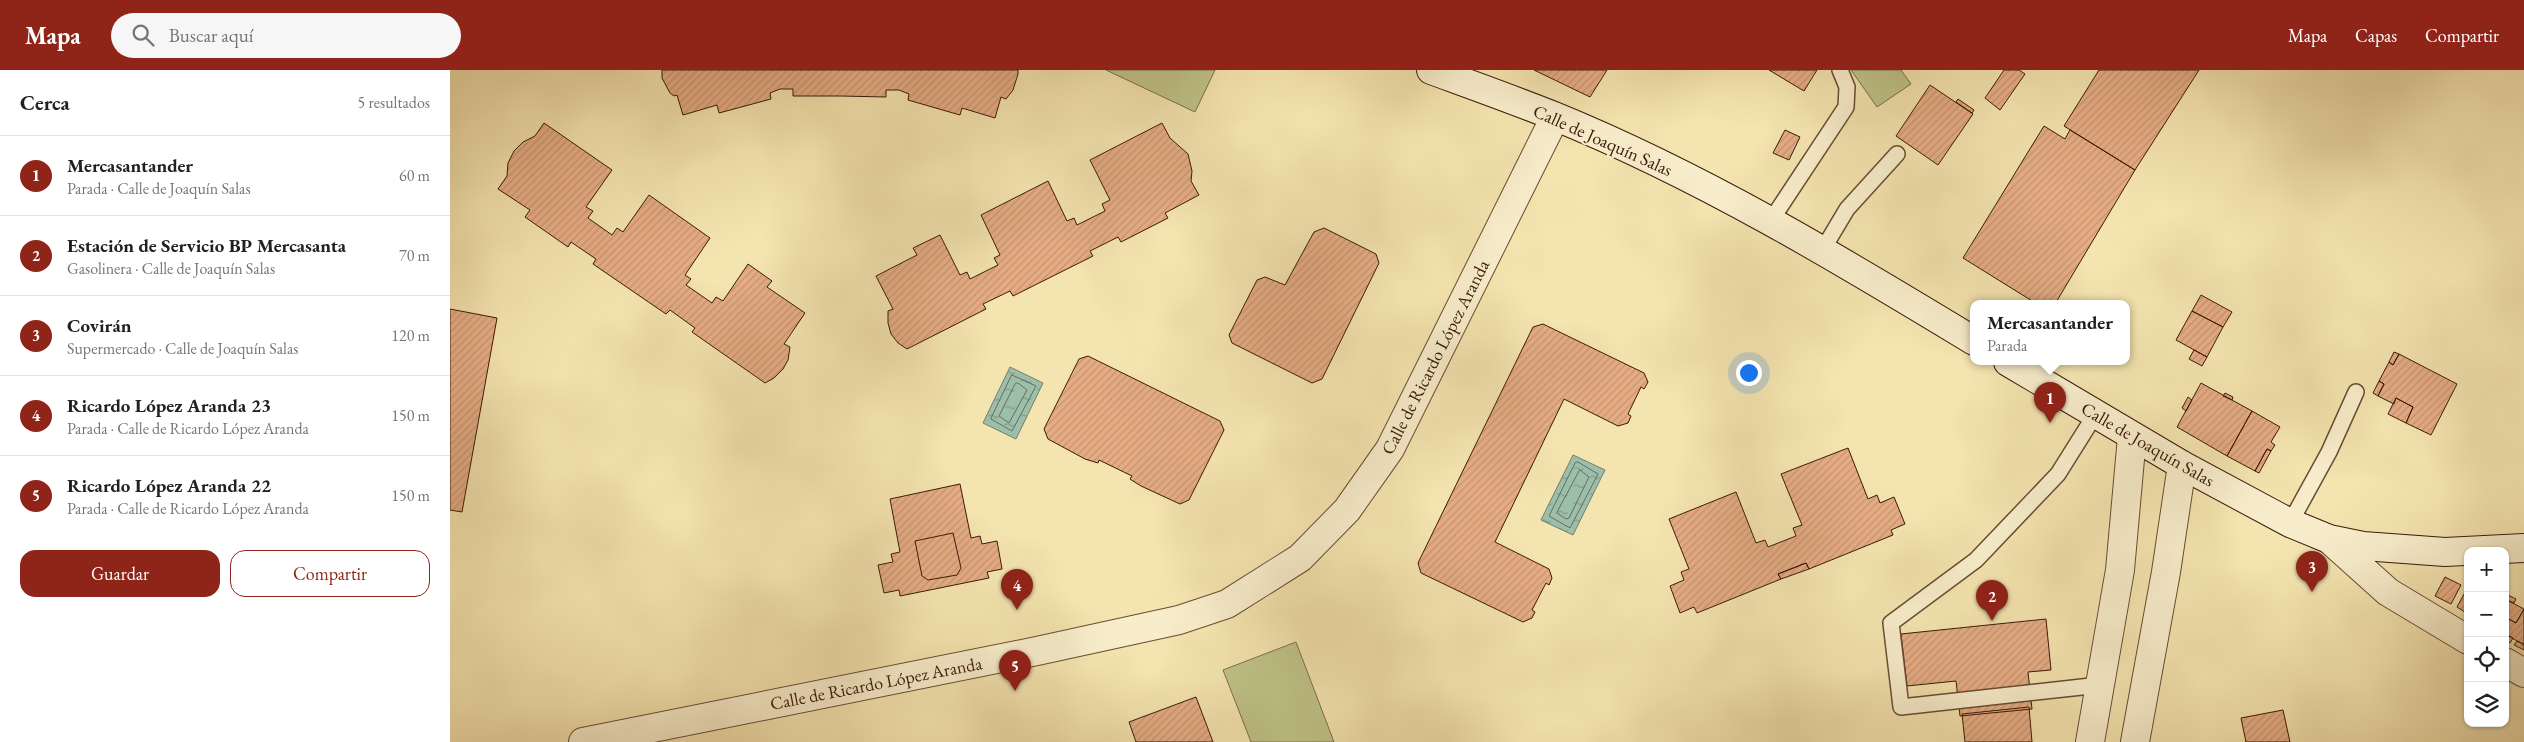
<!DOCTYPE html>
<html lang="es">
<head>
<meta charset="utf-8">
<style>
	body { margin:0; font-family:"EB Garamond",serif; background:#f6f6f6; color:#202124 }
	.controls { position:absolute; right:15px; bottom:15px; display:grid; overflow:hidden; border-radius:10px; box-shadow:0 1px 4px #0004 }
	.controls button { width:45px; height:45px; display:grid; place-items:center; padding:0; border:0; border-bottom:1px solid #e0e0e0; background:#fff; color:#202124; font:25px sans-serif }
	.you { position:absolute; left:1298px; top:302px; width:18px; height:18px; margin:-12px; border:4px solid #fff; border-radius:50%; background:#1a73e8; box-shadow:0 0 0 8px #1a73e833 }
	.badge { display:grid; place-items:center; width:32px; height:32px; border-radius:50%; background:#8f2418; color:#fff; font-size:16px; font-weight:700 }
	.pin { position:absolute; translate:-50% -41px; filter:drop-shadow(0 1px 2px #0008) }
	.pin::after { content:''; position:absolute; top:26px; width:18px; height:15px; background:inherit; clip-path:polygon(0 0,100% 0,50% 100%) }
	.popup { position:absolute; left:1520px; top:230px; width:160px; height:65px; box-sizing:border-box; display:grid; place-content:center; border-radius:10px; background:#fff; filter:drop-shadow(0 1px 4px #0005); font-size:16px; white-space:nowrap; color:#757577 }
	.popup b { font-size:19px; color:#202124 }
	.popup::after { content:''; position:absolute; left:50%; top:100%; margin-left:-10px; border:10px solid transparent; border-top-color:#fff }
	.list { margin:0; padding:0; list-style:none }
	h2 { display:flex; justify-content:space-between; align-items:center; height:65px; margin:0; padding:0 20px; font-size:21px }
	h2 small { font-size:16px; font-weight:400; color:#757577 }
	.list li { display:grid; grid-template-columns:32px 1fr auto; gap:15px; align-items:center; box-sizing:border-box; height:80px; padding:0 20px; border-top:1px solid #e0e0e0 }
	.list b { display:block; font-size:19px; white-space:nowrap }
	.list p { margin:0; font-size:16px; white-space:nowrap; color:#757577 }
	.list em { font-size:16px; font-style:normal; color:#757577 }
	.actions { display:flex; gap:10px; padding:15px 20px }
	.actions a { flex:1; padding:11px 0; border:1px solid #8f2418; border-radius:15px; text-align:center; font-size:18px; color:#8f2418 }
	.actions .main { background:#8f2418; color:#fff }
	.icon { flex:none; width:28px; height:28px; fill:none; stroke:currentColor; stroke-width:2; stroke-linecap:round; stroke-linejoin:round }
	.map { position:relative; flex:none; width:2074px; height:672px; overflow:hidden }
	header { display:flex; align-items:center; gap:30px; box-sizing:border-box; height:70px; padding:0 25px; background:#8f2418; color:#fff }
	header strong { font-size:24px }
	nav { display:flex; gap:28px; margin-inline-start:auto; font-size:18px }
	.search { width:350px; height:45px; background:#f6f6f6; display:flex; align-items:center; gap:12px; box-sizing:border-box; padding:0 18px; border-radius:28px; color:#757577; font-size:19px }
	main { display:flex }
	aside { flex:1; background:#fff }
	.map>svg:first-child { display:block }
	.green { fill:#bfc388; stroke:#7c6e48 }
	.water { fill:url(#water-ripples); stroke:#757d6a }
	.lines { fill:none; stroke-linecap:round; stroke-linejoin:round }
	.shore { stroke:#6b6c5a; stroke-width:1 }
	.building { fill:url(#building-hatch); stroke:#3a1908 }
	.lane-casing { stroke:#684c32; stroke-width:18 }
	.street-casing { stroke:#684c32; stroke-width:30 }
	.secondary-casing { stroke:#3a1908; stroke-width:30 }
	.lane { stroke:#f8edcb; stroke-width:15 }
	.street { stroke:#f8edcb; stroke-width:28 }
	.secondary { stroke:#f8edcb; stroke-width:28 }
	.labels { text-anchor:middle; dominant-baseline:central; stroke-width:4; stroke-linejoin:round; paint-order:stroke }
	.street-label { font-size:18px; fill:#3a1908; stroke:#f8edcb }
</style>
</head>
<body>
<header>
<strong>Mapa</strong>
<div class="search"><svg class="icon" aria-label="search" viewBox="0 0 24 24"><circle cx="10" cy="10" r="6"/><path d="M15 15l6 6"/></svg>Buscar aquí</div>
<nav><a>Mapa</a><a>Capas</a><a>Compartir</a></nav>
</header>
<main>
<aside>
<h2>Cerca<small>5 resultados</small></h2>
<ul class="list">
<li><span class="badge">1</span><div><b>Mercasantander</b><p>Parada · Calle de Joaquín Salas</p></div><em>60 m</em></li>
<li><span class="badge">2</span><div><b>Estación de Servicio BP Mercasanta</b><p>Gasolinera · Calle de Joaquín Salas</p></div><em>70 m</em></li>
<li><span class="badge">3</span><div><b>Covirán</b><p>Supermercado · Calle de Joaquín Salas</p></div><em>120 m</em></li>
<li><span class="badge">4</span><div><b>Ricardo López Aranda 23</b><p>Parada · Calle de Ricardo López Aranda</p></div><em>150 m</em></li>
<li><span class="badge">5</span><div><b>Ricardo López Aranda 22</b><p>Parada · Calle de Ricardo López Aranda</p></div><em>150 m</em></li>
</ul>
<div class="actions"><a class="main">Guardar</a><a>Compartir</a></div>
</aside>
<div class="map">
<svg width="2074" height="672" viewBox="0 0 2074 672">
	<defs>
		<pattern id="water-ripples" width="26" height="14" patternUnits="userSpaceOnUse" patternTransform="scale(1.25)"><rect width="26" height="14" fill="#9cbfab"/><path d="M2 4q2-2 4 0t4 0M15 11q2-2 4 0t4 0" fill="none" stroke="#809a89"/></pattern>
		<pattern id="building-hatch" width="6" height="6" patternUnits="userSpaceOnUse" patternTransform="scale(1.25)"><rect width="6" height="6" fill="#e6ad85"/><path d="M-1 1l2-2M0 6l6-6M5 7l2-2" fill="none" stroke="#c69471"/></pattern>
	</defs>
	<rect width="100%" height="100%" fill="#f4e4af"/>
	<filter id="stains"><feTurbulence type="fractalNoise" baseFrequency=".004" numOctaves="4"/><feColorMatrix values="0 0 0 0 .2 0 0 0 0 .09 0 0 0 0 .02 0 0 0 .5 -.17"/></filter>
	<radialGradient id="worn" r=".72"><stop offset=".6" stop-color="#630" stop-opacity="0"/><stop offset="1" stop-color="#630" stop-opacity=".3"/></radialGradient>
	<path class="green" d="M656 0H765L745 42Z
		M1401 0H1451L1461 14 1427 37Z
		M846 572 884 672H801L773 600Z"/>
	<path class="water" d="M560 297 593 313 566 369 533 353Z
		M1123 385 1155 400 1123 465 1091 450Z"/>
	<g class="lines">
		<path class="shore" d="M562 305 586 316 562 361 541 349Z
			M568 313 577 320 559 353 549 346 565 314Z
			M1128 392 1148 404 1120 458 1099 446 1125 393Z
			M1130 400 1139 407 1119 448 1116 449 1107 443Z"/>
	</g>
	<path class="building" d="M212 0H568V4L563 20 556 29 551 27 545 48 512 38 510 45 458 30 459 24 449 20H436V27L390 26H343V19H330L320 23 321 29 269 43 267 35 233 45 227 25 224 26 220 23 212 8Z
		M1084 0H1157L1140 27Z
		M1319 0H1367L1354 21Z
		M1554 0H1569L1575 4 1550 40 1535 28Z
		M1649 0H1749L1685 100 1614 56Z
		M1480 15 1523 44 1488 95 1446 66Z
		M1508 29 1524 40 1522 43 1506 32Z
		M94 53 162 100 136 137 143 141 138 148 162 165 167 158 173 162 199 125 260 168 235 205 241 209 236 215 262 233 266 227 273 231 298 194 322 211 317 217 355 243 334 274 340 277 338 290 333 299 324 308 315 313 242 262 245 258 220 240 216 244 143 194 146 189 121 172 118 177 75 147 80 140 48 119 57 106 58 93 64 81 73 72 85 66Z
		M712 53 720 68 738 84 742 101 741 111 749 125 715 143 718 148 671 172 668 167 640 181 643 186 563 226 560 221 533 234 536 239 457 279 448 273 441 264 438 253V241L443 239 426 206 467 185 463 178 490 165 510 205 517 202 520 209 548 195 544 188 550 185 531 145 598 111 617 151 624 148 627 155 655 141 652 134 660 130 640 90Z
		M1594 56 1615 69 1620 60 1685 100 1605 234H1587L1513 188Z
		M1335 60 1350 67 1339 90 1323 83Z
		M874 158 926 184 929 193 872 309 862 313 782 273 779 265 807 210 815 207 835 215 864 162Z
		M1751 225 1782 242 1773 257 1742 241Z
		M0 239 47 248 12 442 0 440Z
		M1742 241 1773 257 1757 287 1726 270Z
		M1093 254 1194 303 1198 312 1194 319 1191 317 1178 344 1181 346 1178 353 1168 356 1114 329 1045 472 1099 499 1102 508 1099 515 1096 513 1082 540 1085 542 1082 548 1073 552 971 503 968 493 1083 257Z
		M1744 280 1757 287 1752 296 1739 289Z
		M1944 282 1949 284 1943 295 1939 292Z
		M1949 284 2007 314 1981 365 1956 353 1963 337 1946 328 1944 334 1928 326 1934 314 1929 311 1939 292 1943 295Z
		M638 286 770 351 774 360 739 430 730 434 691 416 680 409 682 406 649 390 648 393 635 389 598 369 594 359 629 289Z
		M1929 311 1934 314 1928 326 1923 323Z
		M1751 313 1802 341 1777 386 1727 357Z
		M1775 323 1783 327 1782 330 1773 326Z
		M1738 327 1742 330 1736 341 1732 338Z
		M1946 328 1963 337 1956 353 1938 344Z
		M1802 341 1830 357 1821 372 1825 375 1821 381 1817 379 1805 401 1777 386Z
		M1398 378 1418 429 1427 425 1430 433 1444 427 1455 454 1441 460 1443 465 1359 499 1356 493 1328 504 1331 509 1247 543 1244 537 1230 543 1220 516 1234 510 1231 502 1239 499 1219 449 1286 422 1306 473 1315 470 1318 477 1346 466 1343 458 1352 455 1331 404Z
		M1817 379 1821 381 1809 403 1805 401Z
		M510 414 521 468 530 466 532 474 547 471 552 499 537 502 539 508 450 526 449 520 434 523 428 495 443 492 441 484 450 482 440 429Z
		M503 463 511 498 507 505 478 510 472 506 465 471Z
		M1356 493 1359 499 1331 509 1328 504Z
		M1995 507 2011 515 2001 534 1985 526Z
		M2018 517V544L2007 537Z
		M2056 524 2066 529 2064 533 2055 529Z
		M2055 529 2074 539 2066 553 2055 547Z
		M2074 539V575L2055 564V547L2066 553Z
		M1596 549 1601 600 1578 602 1582 639 1510 646 1506 611 1457 616 1451 564Z
		M2056 564 2063 568 2060 573 2055 570Z
		M2067 571 2074 574V580L2064 575Z
		M746 627 763 672H686L679 652Z
		M1579 637 1582 672H1515L1512 644Z
		M1833 640 1840 672H1796L1791 648Z"/>
	<g class="lines">
		<g class="lane-casing">
			<path id="lane" d="M1320 152 1396 37 1397 17 1390 0
				M1372 181 1397 139 1447 84
				M1645 345 1608 404 1526 490 1441 553 1451 637 1650 615
				M1840 453 1879 382 1906 322"/>
		</g>
		<g class="street-casing">
			<path id="street" d="M1879 469 1938 522 2018 570
				M2055 592 2074 603
				M133 672 587 581 729 550 777 534 850 488 897 440 940 379 1105 47
				M1640 672 1670 500 1682 367
				M1685 672 1716 502 1732 395"/>
		</g>
		<g class="secondary-casing">
			<path id="secondary" d="M981 0C1022 15 1064 30 1104 46 1251 106 1389 189 1524 271
				M1558 292 1732 395 1840 453 1879 469 1913 476 1995 482 2074 478"/>
		</g>
		<use href="#lane" class="lane"/>
		<use href="#street" class="street"/>
		<use href="#secondary" class="secondary"/>
	</g>
	<g class="labels">
		<g class="street-label">
			<text transform="translate(1153 70) rotate(24)">Calle de Joaquín Salas</text>
			<text transform="translate(985 287) rotate(-63)">Calle de Ricardo López Aranda</text>
			<text transform="translate(1698 374) rotate(30)">Calle de Joaquín Salas</text>
			<text transform="translate(426 613) rotate(-11)">Calle de Ricardo López Aranda</text>
		</g>
	</g>
	<rect width="100%" height="100%" filter="url(#stains)"/>
	<rect width="100%" height="100%" fill="url(#worn)"/>
</svg>
<div class="controls">
<button>+</button>
<button>−</button>
<button><svg class="icon" aria-label="locate" viewBox="0 0 24 24"><circle cx="12" cy="12" r="6"/><path d="M12 2v4M12 18v4M2 12h4M18 12h4"/></svg></button>
<button><svg class="icon" aria-label="layers" viewBox="0 0 24 24"><path d="M12 4l9 5-9 5-9-5zM3 14l9 5 9-5"/></svg></button>
</div>
<div class="you"></div>
<div class="pin badge" style="left:1600px;top:353px">1</div>
<div class="popup"><b>Mercasantander</b>Parada</div>
<div class="pin badge" style="left:1542px;top:551px">2</div>
<div class="pin badge" style="left:1862px;top:522px">3</div>
<div class="pin badge" style="left:567px;top:540px">4</div>
<div class="pin badge" style="left:565px;top:621px">5</div>
</div>
</main>
</body>
</html>
